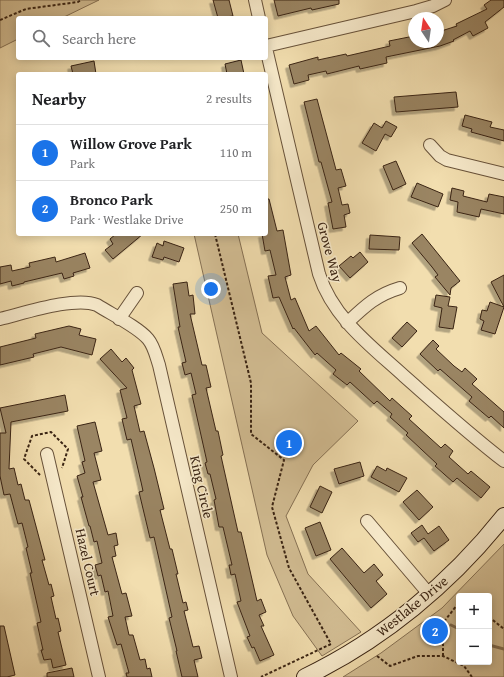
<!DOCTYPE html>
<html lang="en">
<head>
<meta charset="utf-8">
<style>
	body { margin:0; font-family:"Gentium Book Plus",serif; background:#f6f6f6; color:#202124 }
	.controls { position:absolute; right:12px; bottom:12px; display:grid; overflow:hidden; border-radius:4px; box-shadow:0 2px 10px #0003 }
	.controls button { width:36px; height:36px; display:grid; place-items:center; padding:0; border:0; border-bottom:1px solid #e0e0e0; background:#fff; color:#202124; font:20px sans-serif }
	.compass { position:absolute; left:408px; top:12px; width:36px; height:36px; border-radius:50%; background:#fff; box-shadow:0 2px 10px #0003; rotate:347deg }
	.you { position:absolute; left:211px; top:289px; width:14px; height:14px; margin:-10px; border:3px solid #fff; border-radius:50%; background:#1a73e8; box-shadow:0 0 0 6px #1a73e833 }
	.badge { display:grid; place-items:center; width:26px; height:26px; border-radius:50%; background:#1a73e8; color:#fff; font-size:13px; font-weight:700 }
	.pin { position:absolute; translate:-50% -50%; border:2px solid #fff; box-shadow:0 1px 4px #0006 }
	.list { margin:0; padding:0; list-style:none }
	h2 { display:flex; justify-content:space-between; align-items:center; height:52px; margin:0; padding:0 16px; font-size:17px }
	h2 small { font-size:13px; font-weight:400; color:#757577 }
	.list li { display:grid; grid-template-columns:26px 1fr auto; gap:12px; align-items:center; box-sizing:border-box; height:56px; padding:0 16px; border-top:1px solid #e0e0e0 }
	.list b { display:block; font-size:15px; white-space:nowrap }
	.list p { margin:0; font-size:13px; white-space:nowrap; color:#757577 }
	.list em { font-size:13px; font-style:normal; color:#757577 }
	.icon { flex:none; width:22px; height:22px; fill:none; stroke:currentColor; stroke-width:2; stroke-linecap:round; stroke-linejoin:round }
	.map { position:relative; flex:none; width:504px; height:677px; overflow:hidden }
	.search { position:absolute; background:#fff; box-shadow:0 2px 10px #0003; left:16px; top:16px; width:252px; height:44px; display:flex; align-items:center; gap:10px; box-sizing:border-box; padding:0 14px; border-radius:4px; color:#757577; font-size:15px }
	.panel { position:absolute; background:#fff; box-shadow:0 2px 10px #0003; left:16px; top:72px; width:252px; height:164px; border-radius:4px }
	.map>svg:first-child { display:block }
	.green { fill:#d3be94; stroke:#867154; fill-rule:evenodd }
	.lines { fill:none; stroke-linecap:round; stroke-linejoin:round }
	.stream { stroke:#836e51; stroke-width:3 }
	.building { fill:#9a8564; stroke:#3a2413; filter:url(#shadow) }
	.street-casing { stroke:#68523a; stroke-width:14 }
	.secondary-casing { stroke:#3a2413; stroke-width:18 }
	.path { stroke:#3a2413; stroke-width:2; stroke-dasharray:3 2; stroke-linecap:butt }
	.street { stroke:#f7eacb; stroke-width:12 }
	.secondary { stroke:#f7eacb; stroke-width:16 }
	.labels { text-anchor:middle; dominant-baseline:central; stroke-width:3; stroke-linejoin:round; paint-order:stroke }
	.street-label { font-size:14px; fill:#3a2413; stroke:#f7eacb }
</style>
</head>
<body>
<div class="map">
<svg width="504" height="677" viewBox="0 0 504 677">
	<defs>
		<filter id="shadow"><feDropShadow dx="-3.5" dy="3.5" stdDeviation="0" flood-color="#0004"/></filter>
	</defs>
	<rect width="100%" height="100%" fill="#f2deaf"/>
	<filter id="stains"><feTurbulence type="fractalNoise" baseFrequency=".005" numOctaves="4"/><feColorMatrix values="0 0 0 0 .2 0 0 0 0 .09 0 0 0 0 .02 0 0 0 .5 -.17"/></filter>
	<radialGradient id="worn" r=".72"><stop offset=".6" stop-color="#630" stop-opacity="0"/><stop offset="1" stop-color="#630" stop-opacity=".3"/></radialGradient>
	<path class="green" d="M0 0H99L62 18H18V39L0 48Z
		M194 234H238L262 333 358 421 313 465 286 516 308 574 361 632 322 656 293 616 267 555Z
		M504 544V677H343L381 653 442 608ZM459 596H489V662H459Z"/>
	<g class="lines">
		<path class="stream" d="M451 625 459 629
			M489 645 504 649"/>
	</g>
	<path class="building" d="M213 0H229L233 16 218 18Z
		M274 0H339V4L312 10 311 8 278 16Z
		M491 0H504V7L485 22 488 28 473 36 470 31 453 40 454 41 440 46 386 57 387 63 360 69 359 66 327 74 326 71 308 75 309 80 294 84 289 65 318 57V60L346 54 347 56 390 46 389 41 414 36V42H438V32L457 26 456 24 487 9 484 5Z
		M241 60 244 74H227L225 64Z
		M94 61 96 74H73L71 66Z
		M456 92 458 107 396 112 394 97Z
		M317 99 335 166 336 170 341 169 346 186 338 188 342 205 348 204 350 213 344 215 346 227 333 229 328 203 332 202 321 162H319L304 102Z
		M465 115 492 122 490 127 504 130V141L471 132 472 129 462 126Z
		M386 121 397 127 391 137 385 134 376 151 362 143 374 123 382 128Z
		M396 161 406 184 393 190 383 166Z
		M417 183 443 194 438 207 411 197Z
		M452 188 464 191 463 196 487 202 489 194 504 197V214L481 209 479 217 457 212 458 202 450 200Z
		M266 199H269L277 231 283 230 291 275 285 277 291 300 295 298 309 331 316 326 339 355 341 353 361 369 359 371 390 401 392 398 412 416 409 419 441 448 445 444 453 451 449 457 468 474 471 471 490 487 481 498 457 478 453 482 435 466 437 464 406 435 408 433 390 417 392 414 377 401 374 404 350 382 347 385 333 374 336 370 317 353 315 355 294 328 293 329 279 297 273 298 268 276 276 275 270 250 265 251 262 234H266Z
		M116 234H143L113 259 105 250 113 244 110 239Z
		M422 234 460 281 451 288 450 295 435 277 438 275 432 267 412 243Z
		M370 235 400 237 399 250 369 249Z
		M164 241 184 248 179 262 164 257 163 260 152 257 157 243 163 246Z
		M360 252 368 262 350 278 339 266 351 256 353 258Z
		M85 253 90 268 73 273 74 276 64 279 62 273 24 282V283L12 286 11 281 0 284V267L11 265 12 271 30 267 29 263 55 257 56 262Z
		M504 275V307L491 282Z
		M187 282 189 296 193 295 195 314H190L202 365H206L211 387 206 388 216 431H218L223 455 221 456 238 532H241L257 601 261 599 266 612 259 615 264 626H261L274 655 260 661 254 647 252 648 247 637 250 636 237 602 241 601 235 574 231 575 229 565H232L223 527H219L214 500 216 499 210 474H208L205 463 207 462 192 395 196 394 191 373 185 375 182 363 186 362 178 327H180L173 284Z
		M436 295 450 297 448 306 457 307 453 329 439 327 442 308 434 306Z
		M490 302 504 307 495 334 481 330 484 321 480 319 482 310 487 311Z
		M407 322 417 331 402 347 392 338Z
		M69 326 81 329 79 335 96 339 92 355 61 347 33 354 34 357 0 365V347L36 338 35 334Z
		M433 340 439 346 436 349 454 366 462 372 465 368 477 379 472 384 504 412V428L491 416 489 418 469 401 472 397 440 369 438 371 420 354Z
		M111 349 122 362 126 358 134 368 132 370 141 404 134 406 140 432 144 431 154 468 164 509 160 510 170 549H172L178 574H176L183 603 186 602 188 610 184 611 193 647 199 646 202 658 194 660 198 677H182L176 651H177L169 618 172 617 154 537 150 538 139 492 143 491 141 482 131 439 127 440 122 419 127 418 120 390 127 388 100 359Z
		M65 395 68 411 11 422 9 469 14 468 18 485 21 484 25 500H29L45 560H42L49 585 51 584 54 596 51 597 56 619 58 618 61 631 58 632 66 665 53 668 51 659 44 660 41 650H43L37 623 41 622 30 573H32L26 548 28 547 22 523 18 524 10 494 4 495 0 476V433H6L0 408Z
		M95 422 102 451 94 453 101 480 93 482 108 535 116 533 118 545 114 546 116 556 112 557 122 594 126 593 132 616 125 617 129 635H133L140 660 145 659 147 669 150 668 152 677H127L126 673H129L121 644 117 645 108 617 113 616 108 591 105 592 101 575 98 576 95 565 102 563 97 541 94 542 90 526H89L81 497H83L77 476 85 473 82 462 85 461 77 426Z
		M360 462 364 476 339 484 334 469Z
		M377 466 386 471 387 468 407 478 399 492 371 477Z
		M320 486 332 492 322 513 310 507Z
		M417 490 433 507 419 520 403 502Z
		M320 522 331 550 316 556 305 528Z
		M422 525 428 534 439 526 449 540 434 551 424 538 418 542 411 533Z
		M342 548 364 573 374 564 383 575 376 581 387 594 371 608 330 559Z
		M0 626H4L15 675 7 677H0Z
		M72 668 74 677H47V673Z"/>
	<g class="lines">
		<g class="street-casing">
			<path id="street" d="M255 0 259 18
				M266 46 416 11 433 6 445 0
				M266 48 319 274C333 318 371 346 404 376 437 405 469 434 504 461
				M430 145 440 156 447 160 504 174
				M0 319C25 313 75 296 97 305 111 314 138 327 148 339 154 346 156 356 159 365L231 677
				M119 319 137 293
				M347 323C364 307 376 295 400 288
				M47 454 99 677
				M367 521 429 594"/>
		</g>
		<g class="secondary-casing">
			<path id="secondary" d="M305 677C382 640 451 583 504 516"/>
		</g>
		<path class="path" d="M0 20 26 9 78 2 81 0
			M215 234 251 383V434L284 460 272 507 289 568 331 644 261 677
			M40 475 24 459 32 436 51 432 68 449 62 468
			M489 617 504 629
			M377 656 390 666 418 656H443L464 666 472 677
			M443 656V623L457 605 459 604"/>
		<use href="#street" class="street"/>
		<use href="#secondary" class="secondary"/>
	</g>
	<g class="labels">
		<g class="street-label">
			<text transform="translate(330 252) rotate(75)">Grove Way</text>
			<text transform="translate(202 487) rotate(77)">King Circle</text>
			<text transform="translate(88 562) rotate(77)">Hazel Court</text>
			<text transform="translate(412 606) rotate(-39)">Westlake Drive</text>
		</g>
	</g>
	<rect width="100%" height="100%" filter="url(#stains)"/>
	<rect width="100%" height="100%" fill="url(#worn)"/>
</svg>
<div class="controls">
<button>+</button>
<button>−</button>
</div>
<svg class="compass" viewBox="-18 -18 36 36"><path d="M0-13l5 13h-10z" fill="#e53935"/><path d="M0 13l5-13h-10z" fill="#757577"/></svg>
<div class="you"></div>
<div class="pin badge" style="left:289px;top:443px">1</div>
<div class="pin badge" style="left:435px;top:631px">2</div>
<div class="search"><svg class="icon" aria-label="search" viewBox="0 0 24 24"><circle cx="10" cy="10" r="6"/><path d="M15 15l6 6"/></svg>Search here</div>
<section class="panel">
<h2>Nearby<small>2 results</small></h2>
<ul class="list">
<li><span class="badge">1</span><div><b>Willow Grove Park</b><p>Park</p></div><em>110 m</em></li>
<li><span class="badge">2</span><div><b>Bronco Park</b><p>Park · Westlake Drive</p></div><em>250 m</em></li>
</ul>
</section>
</div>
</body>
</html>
